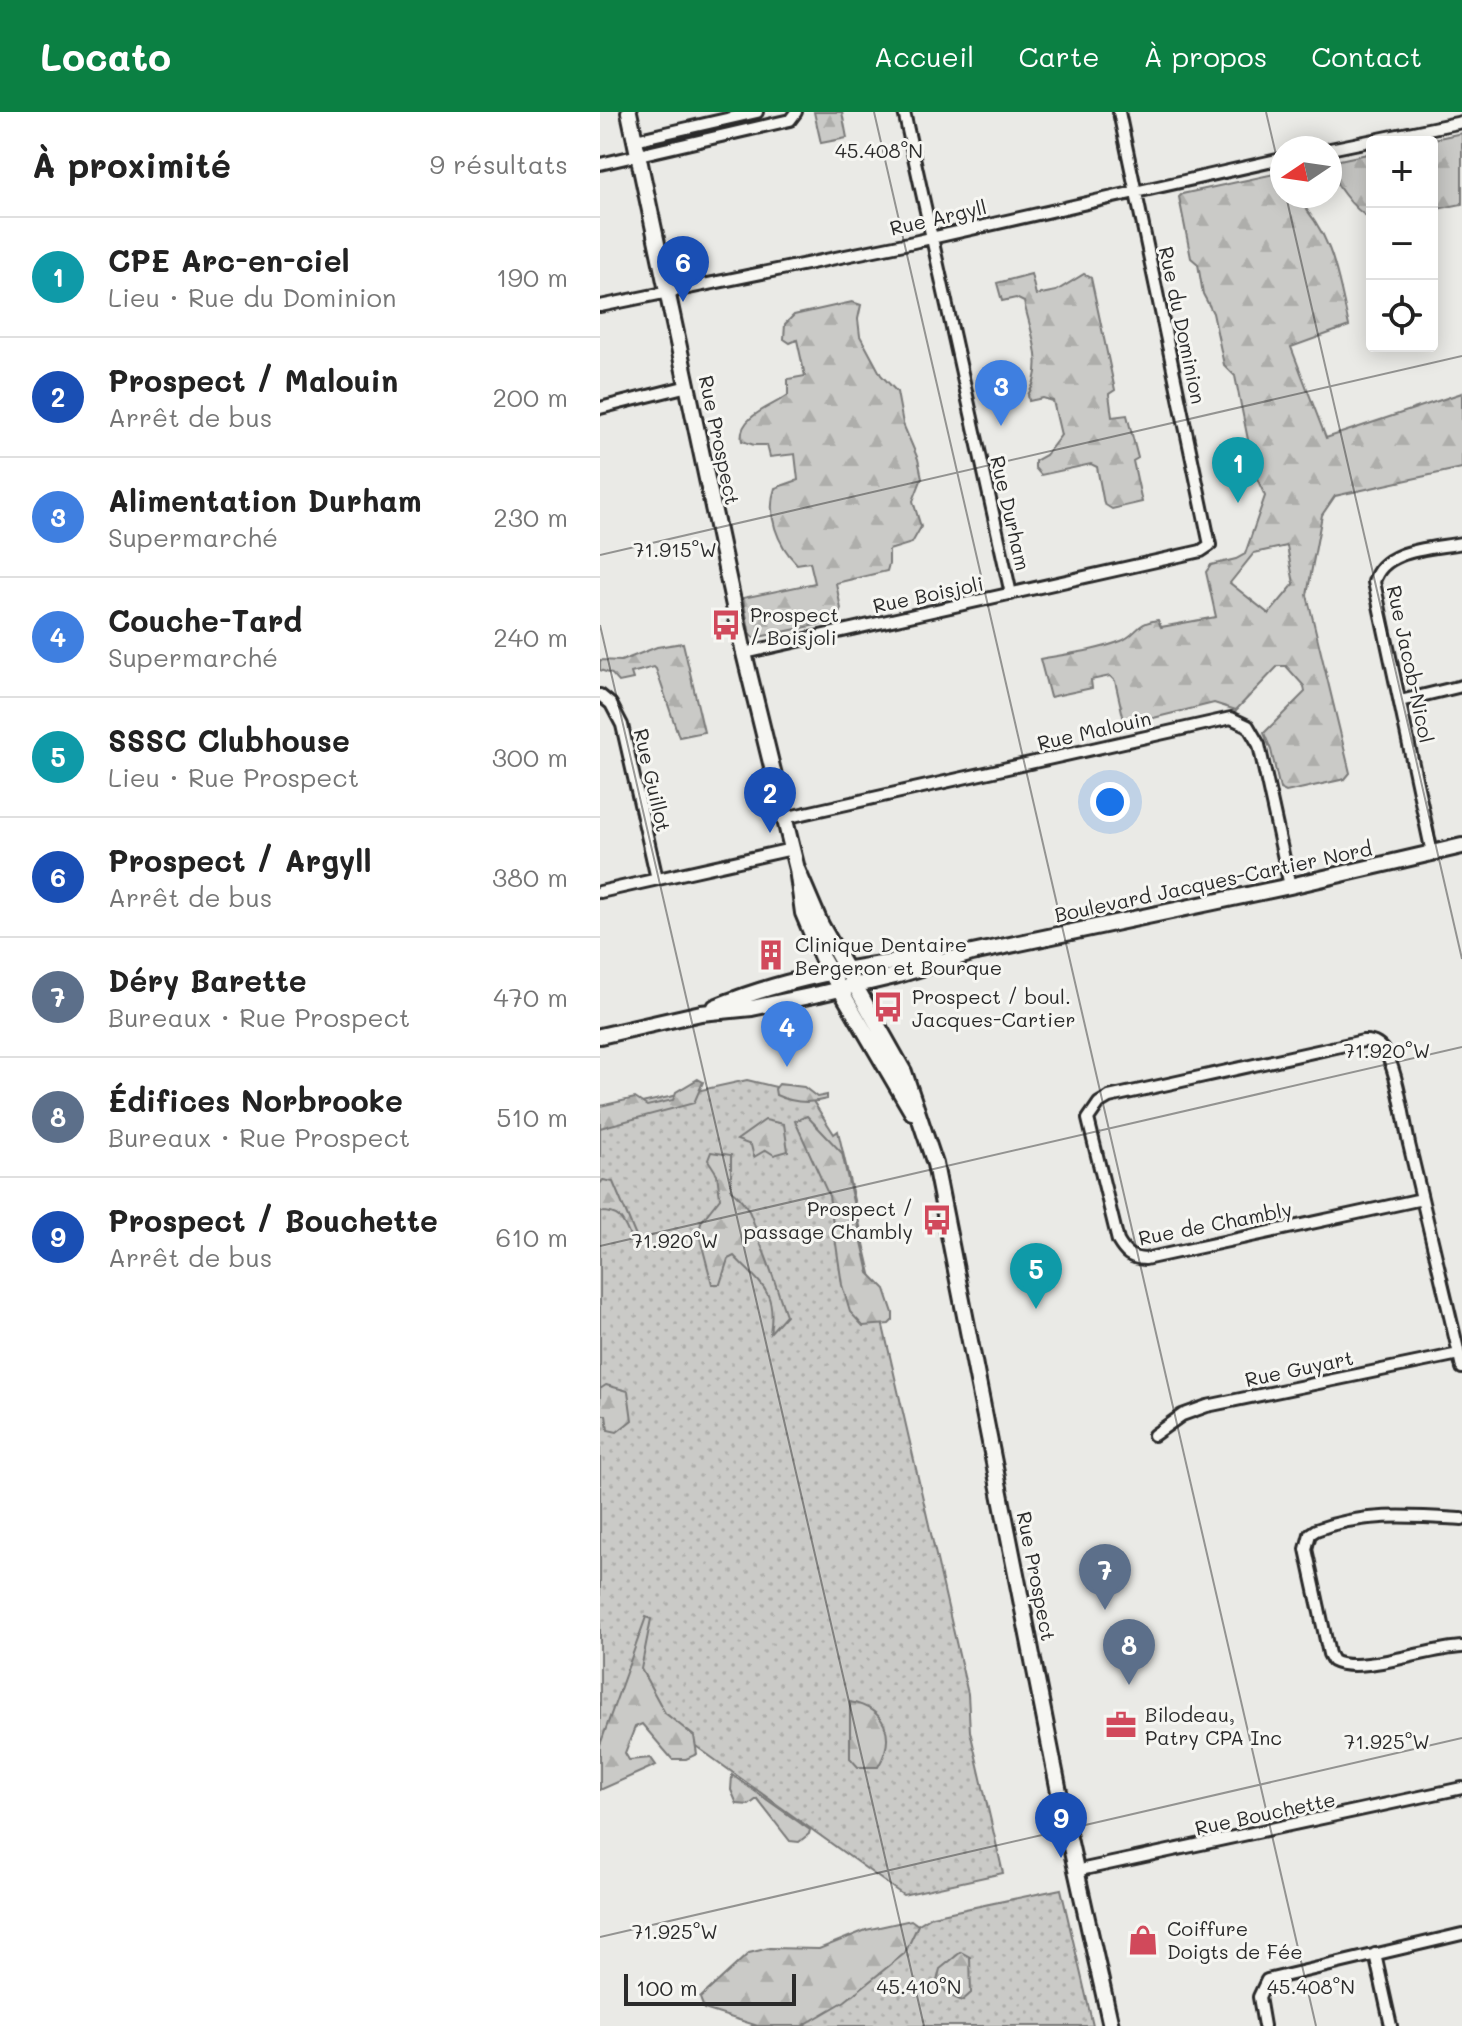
<!DOCTYPE html>
<html lang="fr">
<head>
<meta charset="utf-8">
<style>
	body { margin:0; font-family:Mali,sans-serif; background:#f6f6f6; color:#222 }
	.controls { position:absolute; right:24px; top:24px; display:grid; overflow:hidden; border-radius:8px; box-shadow:0 4px 20px #0003 }
	.controls button { width:72px; height:72px; display:grid; place-items:center; padding:0; border:0; border-bottom:2px solid #e0e0e0; background:#fff; color:#222; font:40px sans-serif }
	.compass { position:absolute; left:670px; top:24px; width:72px; height:72px; border-radius:50%; background:#fff; box-shadow:0 4px 20px #0003; rotate:257deg }
	.scale { position:absolute; left:24px; bottom:20px; width:172px; box-sizing:border-box; padding-left:8px; border:4px solid #2b2b2b; border-top:0; font-size:22px; line-height:28px; white-space:nowrap; color:#2b2b2b; -webkit-text-stroke:6px #f6f6f2; paint-order:stroke }
	.you { position:absolute; left:510px; top:690px; width:28px; height:28px; margin:-20px; border:6px solid #fff; border-radius:50%; background:#1a73e8; box-shadow:0 0 0 12px #1a73e833 }
	.badge { display:grid; place-items:center; width:52px; height:52px; border-radius:50%; background:#0b8043; color:#fff; font-size:26px; font-weight:700 }
	.pin { position:absolute; translate:-50% -66px; filter:drop-shadow(0 2px 4px #0008) }
	.pin::after { content:''; position:absolute; top:42px; width:28px; height:24px; background:inherit; clip-path:polygon(0 0,100% 0,50% 100%) }
	.list { margin:0; padding:0; list-style:none }
	h2 { display:flex; justify-content:space-between; align-items:center; height:104px; margin:0; padding:0 32px; font-size:34px }
	h2 small { font-size:26px; font-weight:400; color:#767676 }
	.list li { display:grid; grid-template-columns:52px 1fr auto; gap:24px; align-items:center; box-sizing:border-box; height:120px; padding:0 32px; border-top:2px solid #e0e0e0 }
	.list b { display:block; font-size:30px; white-space:nowrap }
	.list p { margin:0; font-size:26px; white-space:nowrap; color:#767676 }
	.list em { font-size:26px; font-style:normal; color:#767676 }
	.icon { flex:none; width:44px; height:44px; fill:none; stroke:currentColor; stroke-width:2; stroke-linecap:round; stroke-linejoin:round }
	.map { position:relative; flex:none; width:862px; height:1914px; overflow:hidden }
	header { display:flex; align-items:center; gap:48px; box-sizing:border-box; height:112px; padding:0 40px; background:#0b8043; color:#fff }
	header strong { font-size:38px }
	nav { display:flex; gap:44px; margin-inline-start:auto; font-size:28px }
	main { display:flex }
	aside { flex:1; background:#fff }
	.map>svg:first-child { display:block }
	.grass { fill:url(#grass-dots); stroke:#7a7a79; stroke-width:2 }
	.forest { fill:url(#forest-firs); stroke:#7a7a79; stroke-width:2; fill-rule:evenodd }
	.lines { fill:none; stroke-linecap:round; stroke-linejoin:round }
	.street-casing { stroke:#2b2b2b; stroke-width:16 }
	.secondary-casing { stroke:#2b2b2b; stroke-width:20 }
	.street { stroke:#f6f6f2; stroke-width:10 }
	.secondary { stroke:#f6f6f2; stroke-width:14 }
	.ticks { fill:none; stroke:#2b2b2b; stroke-width:2; stroke-opacity:0.45 }
	.labels { text-anchor:middle; dominant-baseline:central; stroke-width:6; stroke-linejoin:round; paint-order:stroke }
	.street-label { font-size:20px; fill:#2b2b2b; stroke:#f6f6f2 }
	.poi-label { font-size:20px; fill:#2b2b2b; stroke:#f6f6f2; text-anchor:start }
	.ticks-label { font-size:20px; text-anchor:middle; fill:#2b2b2b; stroke:#f6f6f2; stroke-width:6; stroke-linejoin:round; paint-order:stroke }
</style>
</head>
<body>
<header>
<strong>Locato</strong>
<nav><a>Accueil</a><a>Carte</a><a>À propos</a><a>Contact</a></nav>
</header>
<main>
<aside>
<h2>À proximité<small>9 résultats</small></h2>
<ul class="list">
<li><span class="badge" style="background:#0f9aa8">1</span><div><b>CPE Arc-en-ciel</b><p>Lieu · Rue du Dominion</p></div><em>190 m</em></li>
<li><span class="badge" style="background:#1a4fb4">2</span><div><b>Prospect / Malouin</b><p>Arrêt de bus</p></div><em>200 m</em></li>
<li><span class="badge" style="background:#3f7fe0">3</span><div><b>Alimentation Durham</b><p>Supermarché</p></div><em>230 m</em></li>
<li><span class="badge" style="background:#3f7fe0">4</span><div><b>Couche-Tard</b><p>Supermarché</p></div><em>240 m</em></li>
<li><span class="badge" style="background:#0f9aa8">5</span><div><b>SSSC Clubhouse</b><p>Lieu · Rue Prospect</p></div><em>300 m</em></li>
<li><span class="badge" style="background:#1a4fb4">6</span><div><b>Prospect / Argyll</b><p>Arrêt de bus</p></div><em>380 m</em></li>
<li><span class="badge" style="background:#5c6f8a">7</span><div><b>Déry Barette</b><p>Bureaux · Rue Prospect</p></div><em>470 m</em></li>
<li><span class="badge" style="background:#5c6f8a">8</span><div><b>Édifices Norbrooke</b><p>Bureaux · Rue Prospect</p></div><em>510 m</em></li>
<li><span class="badge" style="background:#1a4fb4">9</span><div><b>Prospect / Bouchette</b><p>Arrêt de bus</p></div><em>610 m</em></li>
</ul>
</aside>
<div class="map">
<svg width="862" height="1914" viewBox="0 0 862 1914">
	<defs>
		<pattern id="grass-dots" width="8" height="8" patternUnits="userSpaceOnUse" patternTransform="scale(2)"><rect width="8" height="8" fill="#cacac7"/><path d="M2 2h.1M6 6h.1" fill="none" stroke="#aeaeab" stroke-width="1.8" stroke-linecap="round"/></pattern>
		<pattern id="forest-firs" width="22" height="20" patternUnits="userSpaceOnUse" patternTransform="scale(2)"><rect width="22" height="20" fill="#cacac7"/><path d="M5 1l3.5 6h-7zM16 11l3.5 6h-7z" fill="#aeaeab"/></pattern>
	</defs>
	<rect width="100%" height="100%" fill="#eaeae6"/>
	<filter id="ink" filterUnits="userSpaceOnUse"><feTurbulence type="fractalNoise" baseFrequency=".0125" numOctaves="2"/><feDisplacementMap in="SourceGraphic" scale="16" xChannelSelector="R" yChannelSelector="G"/><feConvolveMatrix kernelMatrix="1 2 1 2 8 2 1 2 1" color-interpolation-filters="sRGB"/></filter>
	<g filter="url(#ink)">
		<path class="grass" d="M147 968 209 983 234 1022 238 1019 368 1582 370 1619 403 1761 303 1783 29 1586 0 1675V1000Z
			M461 1777 493 1914H152L332 1804Z"/>
		<path class="forest" d="M214 0H242L247 26 221 31Z
			M862 21V92L832 98V30H820Z
			M772 41V107H771C754 98 730 69 730 50Z
			M674 62 682 70V84H695C734 125 737 161 749 214L691 235 726 326 862 281V356L735 384 722 403 707 483 750 661 745 667 686 680 680 677 671 638 664 621 705 580 704 574 686 554H678L636 598 614 591 525 613 515 569 510 564 491 568 492 576 450 585 440 547C467 542 495 539 521 529 538 522 535 511 558 508L561 515 616 505 606 460 611 453 636 447 645 442 665 384 655 362 635 264 624 253 613 201 603 182 598 152 591 146 579 85 582 82ZM687 434 694 472 669 502 630 471 654 441Z
			M431 162 436 183 456 179 484 162 491 166 515 278 509 282 512 305 527 303 538 346 533 349 542 390 512 397 504 392 497 355 491 352 441 363 435 356V349L446 343 461 323 453 289 443 286 429 289 428 283C446 254 431 222 424 190L416 186 402 189 397 171Z
			M252 190 261 193 258 207 260 224 281 263 297 280 303 312 318 347 322 366 313 389 321 415 312 431 289 438V452L287 459 236 471 241 497 235 509 154 526 150 523 143 486 215 471 210 450 197 452C177 432 166 402 175 376L198 368 195 342 170 345 167 333H154L142 329C137 304 172 295 188 283V267L205 264 197 228 190 231 184 227 185 212 194 203Z
			M83 531 104 620 79 625 56 557 54 555 31 561 33 567 19 570 12 562 0 558V548L21 549 57 535Z
			M98 967 103 970 94 991 0 1016V994L35 986 47 994 73 988 76 980Z
			M179 972 204 975 217 985 227 983V987C209 992 193 991 176 983L175 977Z
			M207 1004 242 1041 269 1161 285 1177 293 1201V1208L289 1212 263 1214 250 1200 242 1173 229 1084 195 1009Z
			M165 1008 184 1012 188 1039 174 1043 166 1038 154 1045 151 1033 137 1028Z
			M111 1040 131 1043V1078C155 1097 152 1113 163 1138 172 1159 178 1181 186 1203L170 1221C177 1178 161 1173 134 1144L128 1147 120 1172H112L99 1122 101 1110 120 1086 117 1062 108 1048Z
			M3 1068 13 1070 37 1127 32 1129C23 1110 23 1100 0 1100V1072Z
			M6 1273 28 1279 32 1308 17 1320 8 1318 6 1303H0V1277Z
			M46 1505 51 1507 41 1557 65 1601 94 1624 97 1642 86 1647H72L42 1612 35 1615 25 1641 29 1648 51 1646 56 1653 0 1678V1633Z
			M250 1590C285 1597 297 1623 278 1655H258L250 1646Z
			M132 1663 210 1718 209 1722 199 1730 190 1729 157 1687 149 1693 137 1692 131 1678Z
			M311 1808 318 1813 305 1841 245 1889 202 1914H158L104 1897 100 1886 149 1841 169 1836 219 1837 266 1818Z
			M361 1840 370 1845 371 1881 362 1889 349 1883 337 1869 340 1857Z"/>
		<g class="lines">
			<g class="street-casing">
				<path id="street" d="M304 0 411 482
					M35 28 157 0
					M730 37 862 10
					M0 52 190 8 196 0
					M0 194 309 131 682 47
					M0 296 88 274
					M144 541 601 439 610 433 519 0
					M0 583 11 592 22 613 57 767
					M800 589 862 574
					M184 706 631 606 648 614 659 633 690 774
					M832 741 774 470C783 436 833 437 862 431
					M0 780 192 737
					M822 1087 545 1147C530 1146 525 1141 518 1129L488 1007 499 991 509 985 763 929C774 928 781 933 787 943 798 964 804 1008 809 1032 826 1102 842 1172 859 1242L862 1256
					M554 1323 582 1303 607 1294 859 1242
					M862 1407C813 1404 763 1400 716 1418L710 1422 706 1437 729 1542 733 1549C758 1563 829 1536 862 1535
					M475 1759 862 1676
					M775 1842 791 1914
					M664 1914 659 1885 667 1868 862 1822"/>
			</g>
			<g class="secondary-casing">
				<path id="secondary" d="M29 0 144 541 197 757 203 801 222 846 312 1000
					M197 757 221 813 304 960 335 1052 462 1695 511 1914
					M115 895C184 866 262 853 336 845
					M0 924 101 901 152 896 219 882 295 864 372 841 690 774 862 734"/>
			</g>
			<use href="#street" class="street"/>
			<use href="#secondary" class="secondary"/>
		</g>
	</g>
	<path class="ticks" d="M274 0 716 1914M666 0 682 68M686 84 862 847M0 443 862 244M0 513 324 1914M0 1134 862 935M0 1825 862 1626"/>
	<defs>
		<g id="bus-bare" transform="scale(2.4)"><path d="M-5-6H5V4H4V6H2V4H-2V6H-4V4H-5ZM-3.5-4V0h7V-4ZM-3.5 1.2v1.5H-2V1.2ZM2 1.2v1.5H3.5V1.2Z" fill="#d1495b" stroke="#f6f6f2" stroke-width="2.5" paint-order="stroke"/></g>
		<g id="building-bare" transform="scale(2.4)"><path d="M-4-6H4V6H1V3H-1V6H-4ZM-2.5-4.3h1.7v1.8h-1.7ZM.8-4.3h1.7v1.8H.8ZM-2.5-1h1.7V.8h-1.7ZM.8-1h1.7V.8H.8Z" fill="#d1495b" stroke="#f6f6f2" stroke-width="2.5" paint-order="stroke"/></g>
		<g id="office-bare" transform="scale(2.4)"><path d="M-6-3h4V-5.5h4V-3h4V5H-6ZM-1-4.5V-3h2v-1.5ZM-6 0V1H6V0Z" fill="#d1495b" stroke="#f6f6f2" stroke-width="2.5" paint-order="stroke"/></g>
		<g id="shop-bare" transform="scale(2.4)"><path d="M-5-2.5h2.3a2.7 3.5 0 0 1 5.4 0H5L5.5 6h-11ZM-1.5-2.5h3a1.5 2.3 0 0 0-3 0Z" fill="#d1495b" stroke="#f6f6f2" stroke-width="2.5" paint-order="stroke"/></g>
	</defs>
	<g fill-rule="evenodd">
		<use href="#bus-bare" x="126" y="513"/>
		<use href="#building-bare" x="171" y="843"/>
		<use href="#bus-bare" x="288" y="895"/>
		<use href="#bus-bare" x="337" y="1108"/>
		<use href="#office-bare" x="521" y="1613"/>
		<use href="#shop-bare" x="543" y="1828"/>
	</g>
	<g class="labels">
		<g class="street-label">
			<text transform="translate(338 105) rotate(-13)">Rue Argyll</text>
			<text transform="translate(583 213) rotate(78)">Rue du Dominion</text>
			<text transform="translate(120 328) rotate(78)">Rue Prospect</text>
			<text transform="translate(411 401) rotate(77)">Rue Durham</text>
			<text transform="translate(328 482) rotate(-12)">Rue Boisjoli</text>
			<text transform="translate(811 552) rotate(78)">Rue Jacob-Nicol</text>
			<text transform="translate(494 618) rotate(-13)">Rue Malouin</text>
			<text transform="translate(53 668) rotate(77)">Rue Guillot</text>
			<text transform="translate(613 769) rotate(-12)">Boulevard Jacques-Cartier Nord</text>
			<text transform="translate(615 1111) rotate(-11)">Rue de Chambly</text>
			<text transform="translate(699 1256) rotate(-12)">Rue Guyart</text>
			<text transform="translate(437 1464) rotate(79)">Rue Prospect</text>
			<text transform="translate(665 1701) rotate(-12)">Rue Bouchette</text>
		</g>
		<g class="poi-label">
			<text x="150" y="502">Prospect<tspan x="150" dy="23">/ Boisjoli</tspan></text>
			<text x="195" y="832">Clinique Dentaire<tspan x="195" dy="23">Bergeron et Bourque</tspan></text>
			<text x="312" y="884">Prospect / boul.<tspan x="312" dy="23">Jacques-Cartier</tspan></text>
			<text x="313" y="1096" text-anchor="end">Prospect /<tspan x="313" dy="23">passage Chambly</tspan></text>
			<text x="545" y="1602">Bilodeau,<tspan x="545" dy="23">Patry CPA Inc</tspan></text>
			<text x="567" y="1816">Coiffure<tspan x="567" dy="23">Doigts de Fée</tspan></text>
		</g>
	</g>
	<g class="ticks-label">
		<text x="279" y="46">45.408°N</text>
		<text x="75" y="445">71.915°W</text>
		<text x="787" y="946">71.920°W</text>
		<text x="75" y="1136">71.920°W</text>
		<text x="787" y="1637">71.925°W</text>
		<text x="75" y="1827">71.925°W</text>
		<text x="319" y="1882">45.410°N</text>
		<text x="711" y="1882">45.408°N</text>
	</g>
</svg>
<div class="controls">
<button>+</button>
<button>−</button>
<button><svg class="icon" aria-label="locate" viewBox="0 0 24 24"><circle cx="12" cy="12" r="6"/><path d="M12 2v4M12 18v4M2 12h4M18 12h4"/></svg></button>
</div>
<svg class="compass" viewBox="-18 -18 36 36"><path d="M0-13l5 13h-10z" fill="#e53935"/><path d="M0 13l5-13h-10z" fill="#767676"/></svg>
<div class="scale">100 m</div>
<div class="you"></div>
<div class="pin badge" style="left:638px;top:391px;background:#0f9aa8">1</div>
<div class="pin badge" style="left:170px;top:721px;background:#1a4fb4">2</div>
<div class="pin badge" style="left:401px;top:314px;background:#3f7fe0">3</div>
<div class="pin badge" style="left:187px;top:955px;background:#3f7fe0">4</div>
<div class="pin badge" style="left:436px;top:1197px;background:#0f9aa8">5</div>
<div class="pin badge" style="left:83px;top:190px;background:#1a4fb4">6</div>
<div class="pin badge" style="left:505px;top:1498px;background:#5c6f8a">7</div>
<div class="pin badge" style="left:529px;top:1573px;background:#5c6f8a">8</div>
<div class="pin badge" style="left:461px;top:1746px;background:#1a4fb4">9</div>
</div>
</main>
</body>
</html>
